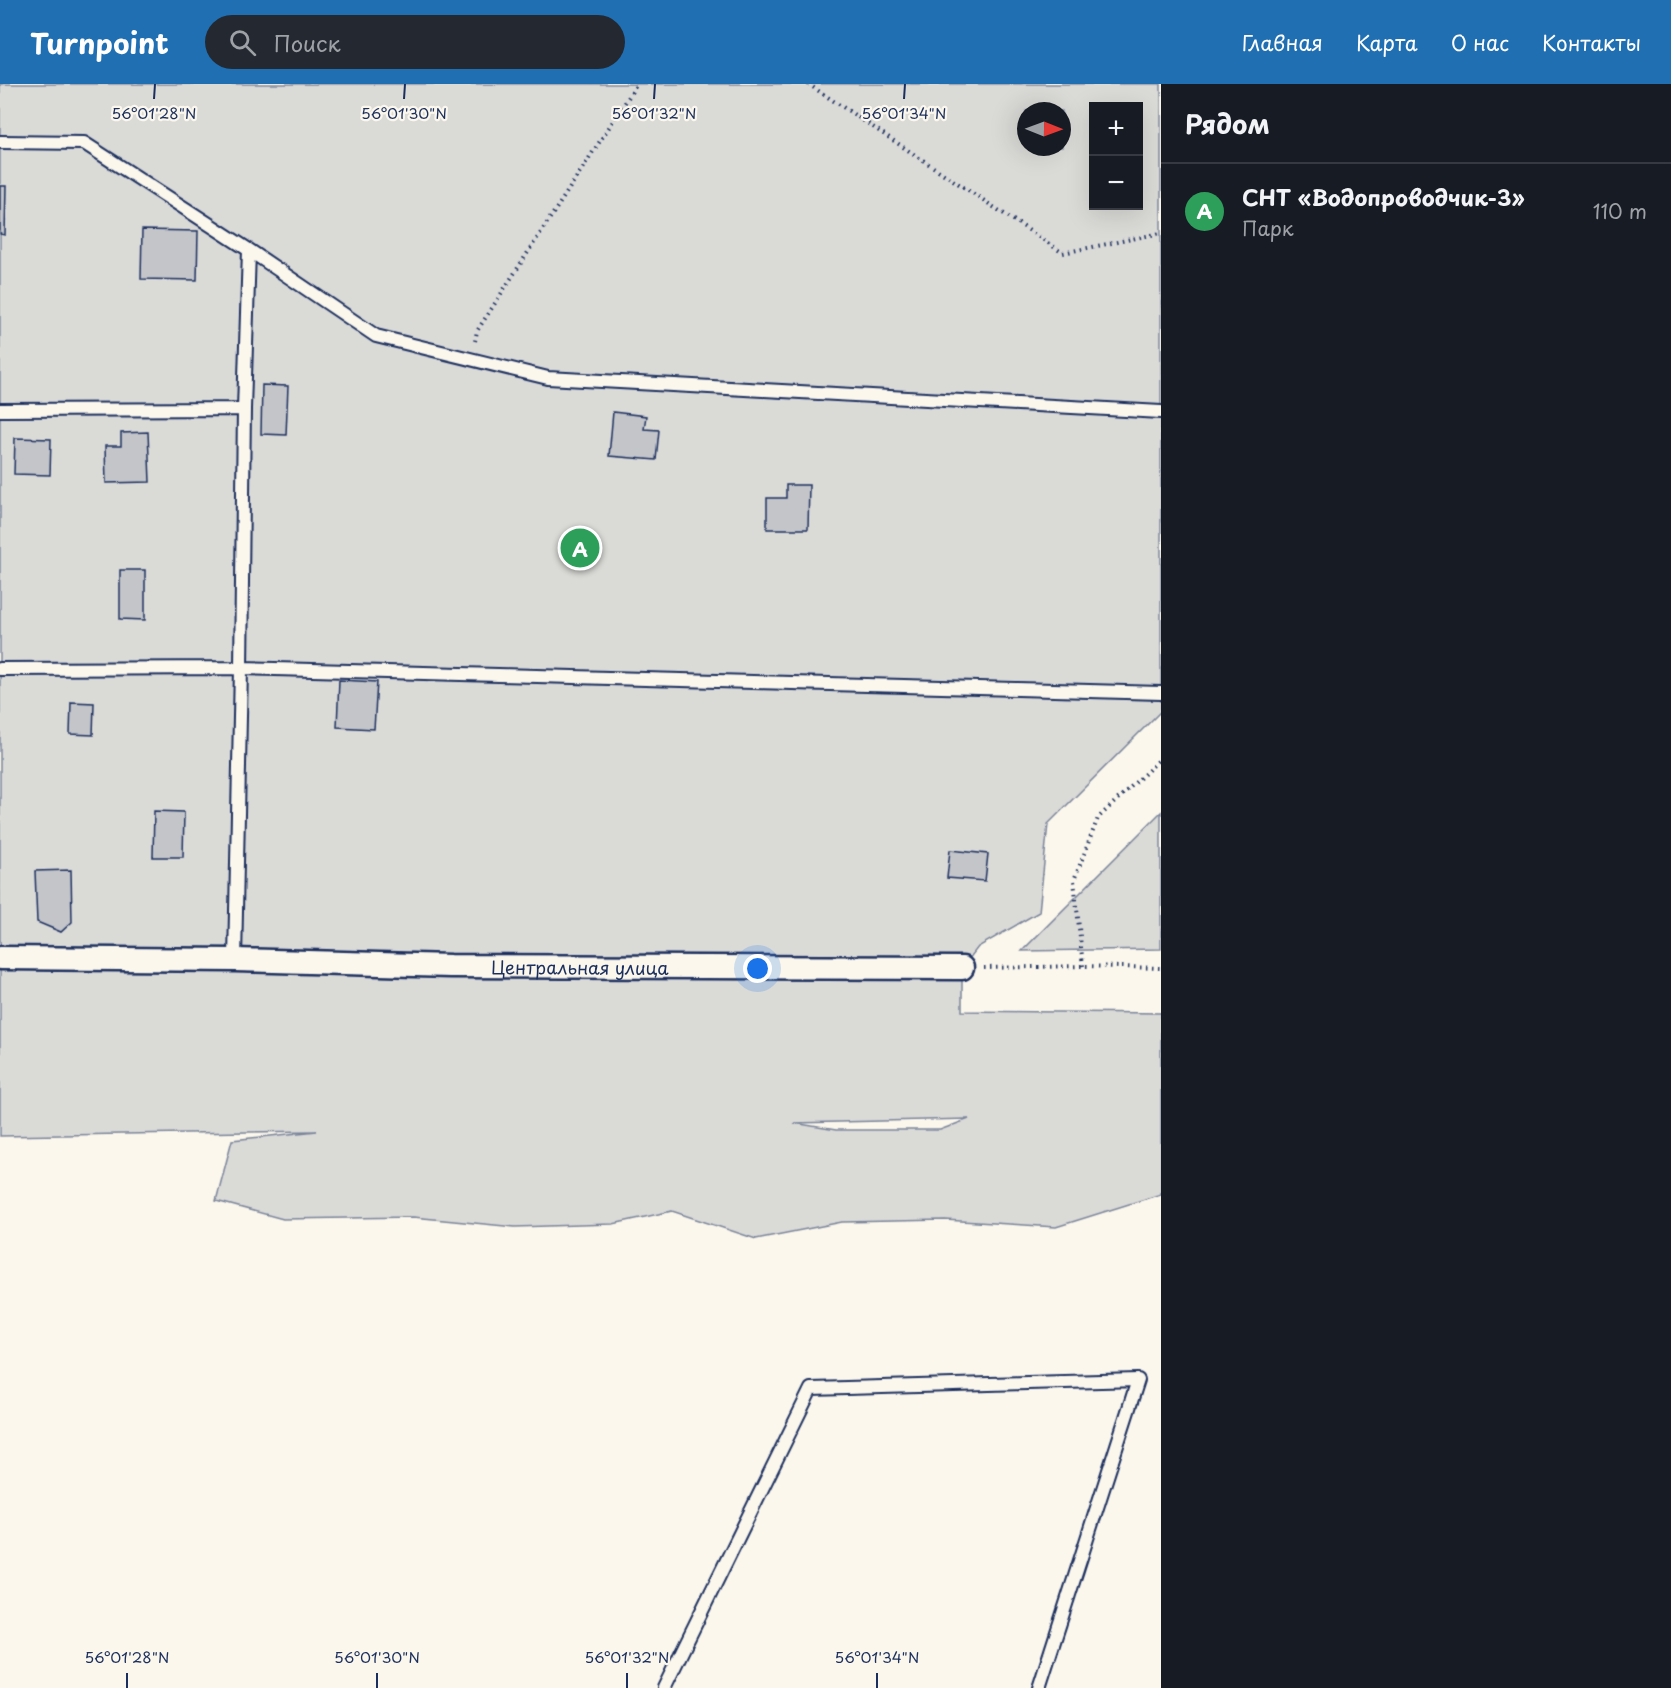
<!DOCTYPE html>
<html lang="ru">
<head>
<meta charset="utf-8">
<style>
	body { margin:0; font-family:"Playpen Sans",sans-serif; background:#242831; color:#f1f3f6 }
	.controls { position:absolute; right:18px; top:18px; display:grid; overflow:hidden; border-radius:0px; box-shadow:0 6px 24px #0002 }
	.controls button { width:54px; height:54px; display:grid; place-items:center; padding:0; border:0; border-bottom:2px solid #363941; background:#171b24; color:#f1f3f6; font:30px sans-serif }
	.compass { position:absolute; left:1017px; top:18px; width:54px; height:54px; border-radius:50%; background:#171b24; box-shadow:0 6px 24px #0002; rotate:91deg }
	.you { position:absolute; left:758px; top:885px; width:21px; height:21px; margin:-15px; border:4px solid #fff; border-radius:50%; background:#1a73e8; box-shadow:0 0 0 9px #1a73e833 }
	.badge { display:grid; place-items:center; width:39px; height:39px; border-radius:50%; background:#1f6fb2; color:#fff; font-size:20px; font-weight:700 }
	.pin { position:absolute; translate:-50% -50%; border:3px solid #fff; box-shadow:0 2px 6px #0006 }
	.list { margin:0; padding:0; list-style:none }
	h2 { display:flex; justify-content:space-between; align-items:center; height:78px; margin:0; padding:0 24px; font-size:26px }
	h2 small { font-size:20px; font-weight:400; color:#9ea1a6 }
	.list li { display:grid; grid-template-columns:39px 1fr auto; gap:18px; align-items:center; box-sizing:border-box; height:96px; padding:0 24px; border-top:2px solid #363941 }
	.list b { display:block; font-size:22px; white-space:nowrap }
	.list p { margin:0; font-size:20px; white-space:nowrap; color:#9ea1a6 }
	.list em { font-size:20px; font-style:normal; color:#9ea1a6 }
	.icon { flex:none; width:33px; height:33px; fill:none; stroke:currentColor; stroke-width:2; stroke-linecap:round; stroke-linejoin:round }
	.map { position:relative; flex:none; width:1161px; height:1604px; overflow:hidden }
	header { display:flex; align-items:center; gap:36px; box-sizing:border-box; height:84px; padding:0 30px; background:#1f6fb2; color:#fff }
	header strong { font-size:28px }
	nav { display:flex; gap:33px; margin-inline-start:auto; font-size:21px }
	.search { width:420px; height:54px; background:#242831; display:flex; align-items:center; gap:15px; box-sizing:border-box; padding:0 21px; border-radius:33px; color:#9ea1a6; font-size:22px }
	main { display:flex }
	aside { flex:1; background:#171b24 }
	.map>svg:first-child { display:block }
	.green { fill:#dadad7; stroke:#7a849a; stroke-width:1.5; fill-rule:evenodd }
	.building { fill:#c3c5c9; stroke:#1b2f5e; stroke-width:1.5 }
	.lines { fill:none; stroke-linecap:round; stroke-linejoin:round }
	.service-casing { stroke:#1b2f5e; stroke-width:16 }
	.minor-casing { stroke:#1b2f5e; stroke-width:27 }
	.path { stroke:#1b2f5e; stroke-width:4; stroke-dasharray:1.5 4.5; stroke-linecap:butt }
	.service { stroke:#fbf7ec; stroke-width:12 }
	.minor { stroke:#fbf7ec; stroke-width:22 }
	.ticks { fill:none; stroke:#1b2f5e; stroke-width:2 }
	.labels { text-anchor:middle; dominant-baseline:central; stroke-width:4.5; stroke-linejoin:round; paint-order:stroke }
	.street-label { font-size:18px; fill:#1b2f5e; stroke:#fbf7ec }
	.ticks-label { font-size:15px; text-anchor:middle; fill:#1b2f5e; stroke:#fbf7ec; stroke-width:4.5; stroke-linejoin:round; paint-order:stroke }
</style>
</head>
<body>
<header>
<strong>Turnpoint</strong>
<div class="search"><svg class="icon" aria-label="search" viewBox="0 0 24 24"><circle cx="10" cy="10" r="6"/><path d="M15 15l6 6"/></svg>Поиск</div>
<nav><a>Главная</a><a>Карта</a><a>О нас</a><a>Контакты</a></nav>
</header>
<main>
<div class="map">
<svg width="1161" height="1604" viewBox="0 0 1161 1604">
	<rect width="100%" height="100%" fill="#fbf7ec"/>
	<filter id="ink" filterUnits="userSpaceOnUse"><feTurbulence type="fractalNoise" baseFrequency=".0167" numOctaves="2"/><feDisplacementMap in="SourceGraphic" scale="12" xChannelSelector="R" yChannelSelector="G"/><feConvolveMatrix kernelMatrix="1 2 1 2 8 2 1 2 1" color-interpolation-filters="sRGB"/></filter>
	<g filter="url(#ink)">
		<path class="green" d="M0 0H1161V627L1048 740 1039 828 978 863 962 884V927L1161 929V1110L1056 1143 945 1136 842 1138 756 1155 672 1127 613 1140 515 1143 413 1133 283 1135 216 1117 232 1056 317 1047 0 1052ZM1094 22H1138V122H1094ZM1026 27H1062V63H1026ZM969 1035 940 1046H836L794 1039Z
			M1161 728V865L1022 867Z"/>
		<path class="building" d="M0 102H6L5 151 0 150Z
			M142 146 198 147 197 196 141 195Z
			M262 301 288 302 286 351 261 350Z
			M613 328 646 332 644 345 659 346 656 376 609 372Z
			M148 348 150 398 106 399 105 362H121V349Z
			M15 354 51 355 50 391 14 390Z
			M786 401H809L808 445H767V414H786Z
			M120 486H145V536L120 535Z
			M339 596 377 598 374 645 337 643Z
			M71 618 94 619 93 651 70 650Z
			M154 727 184 728 183 773H153Z
			M950 766 988 770 985 797 947 794Z
			M71 786 72 838 61 848 37 838 35 787Z"/>
		<g class="lines">
			<g class="service-casing">
				<path id="service" d="M0 58 84 59 249 166 376 252 548 294 1161 328
					M0 326 244 325
					M0 585 241 584 1161 609
					M235 876 241 584 244 325 249 166
					M664 1604 811 1305 1138 1296 1039 1604"/>
			</g>
			<g class="minor-casing">
				<g id="minor">
					<path id="s1" d="M0 874 235 876 450 882 962 884"/>
				</g>
			</g>
			<path class="path" d="M808 0 1063 169 1161 149
				M475 257 477 247 637 0
				M1083 882 1074 796 1098 734 1161 674
				M984 884 1083 882 1161 884"/>
			<use href="#service" class="service"/>
			<use href="#minor" class="minor"/>
		</g>
	</g>
	<path class="ticks" d="M154 15 155 0M404 15 405 0M654 15 655 0M904 15 905 0M127 1604V1589M377 1604V1589M627 1604V1589M877 1604V1589"/>
	<g class="labels">
		<g class="street-label">
			<text stroke="none"><textPath href="#s1" startOffset="580">Центральная улица</textPath></text>
		</g>
	</g>
	<g class="ticks-label">
		<text x="154" y="35">56°01'28"N</text>
		<text x="404" y="35">56°01'30"N</text>
		<text x="654" y="35">56°01'32"N</text>
		<text x="904" y="35">56°01'34"N</text>
		<text x="127" y="1579">56°01'28"N</text>
		<text x="377" y="1579">56°01'30"N</text>
		<text x="627" y="1579">56°01'32"N</text>
		<text x="877" y="1579">56°01'34"N</text>
	</g>
</svg>
<div class="controls">
<button>+</button>
<button>−</button>
</div>
<svg class="compass" viewBox="-18 -18 36 36"><path d="M0-13l5 13h-10z" fill="#e53935"/><path d="M0 13l5-13h-10z" fill="#9ea1a6"/></svg>
<div class="you"></div>
<div class="pin badge" style="left:580px;top:464px;background:#2e9e5b">A</div>
</div>
<aside>
<h2>Рядом<small></small></h2>
<ul class="list">
<li><span class="badge" style="background:#2e9e5b">A</span><div><b>СНТ «Водопроводчик-3»</b><p>Парк</p></div><em>110 m</em></li>
</ul>
</aside>
</main>
</body>
</html>
